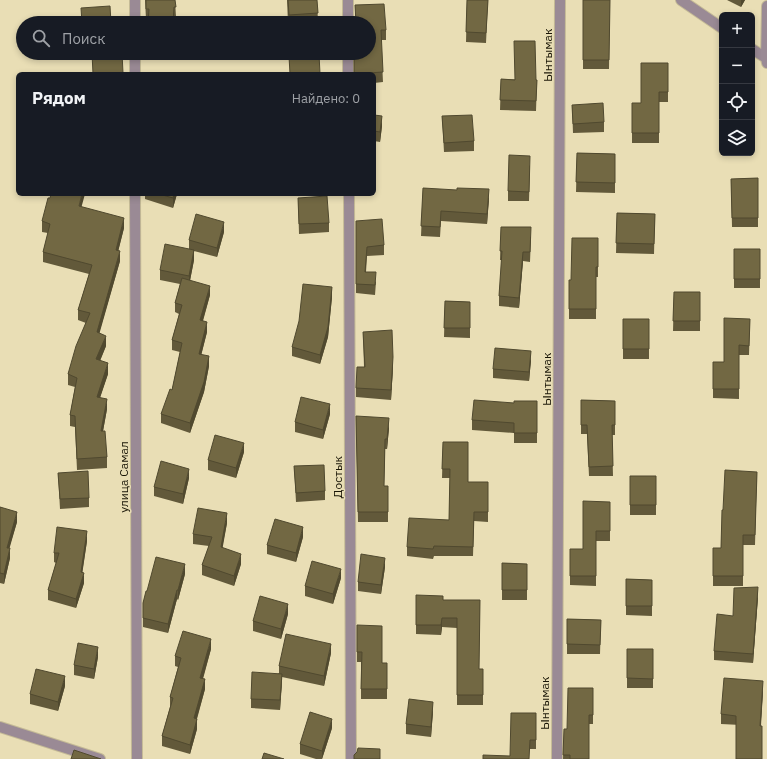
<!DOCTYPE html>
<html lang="ru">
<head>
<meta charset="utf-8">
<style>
	body { margin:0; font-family:"IBM Plex Sans",sans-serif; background:#20242c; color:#f1f3f6 }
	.controls { position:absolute; right:12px; top:12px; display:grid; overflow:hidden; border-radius:6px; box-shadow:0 2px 6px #0003 }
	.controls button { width:36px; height:36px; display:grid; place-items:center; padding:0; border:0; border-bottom:1px solid #363941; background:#171b24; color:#f1f3f6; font:20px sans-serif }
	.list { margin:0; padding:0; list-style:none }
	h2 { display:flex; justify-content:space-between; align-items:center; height:52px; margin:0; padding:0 16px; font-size:17px }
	h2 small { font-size:13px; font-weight:400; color:#9ea1a6 }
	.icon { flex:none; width:22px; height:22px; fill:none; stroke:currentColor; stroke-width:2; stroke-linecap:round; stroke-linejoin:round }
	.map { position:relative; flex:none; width:767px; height:759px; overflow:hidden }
	.search { position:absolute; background:#171b24; box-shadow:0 2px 6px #0003; left:16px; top:16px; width:360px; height:44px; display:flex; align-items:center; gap:10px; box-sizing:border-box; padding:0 14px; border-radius:22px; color:#9ea1a6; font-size:15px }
	.panel { position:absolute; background:#171b24; box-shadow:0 2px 6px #0003; left:16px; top:72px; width:360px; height:124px; border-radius:6px }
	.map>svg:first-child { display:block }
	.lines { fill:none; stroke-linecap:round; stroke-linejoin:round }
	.minor-casing { stroke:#c4ba96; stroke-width:12 }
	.minor { stroke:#9a8a95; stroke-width:10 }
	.wall { fill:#62593a }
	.shaded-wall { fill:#50492f }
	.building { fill:#726843; stroke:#50492f }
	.labels { text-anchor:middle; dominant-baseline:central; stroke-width:3; stroke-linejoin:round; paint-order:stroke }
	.street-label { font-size:12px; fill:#191506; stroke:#e9deb5 }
</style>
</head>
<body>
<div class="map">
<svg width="767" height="759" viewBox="0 0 767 759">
	<rect width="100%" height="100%" fill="#e9deb5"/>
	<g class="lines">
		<g class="minor-casing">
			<path id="minor" d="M135 0V23
				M348 0V23
				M681 0 722 28
				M752 49 766 58 767 63
				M135 53V74
				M348 53V74
				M766 58 767 6
				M135 194 137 759
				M349 194 351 759
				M0 727 100 759
				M557 759 560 0"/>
		</g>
		<use href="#minor" class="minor"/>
	</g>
	<path class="wall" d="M145 0H175L176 17H174V23H148V18L146 19Z
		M287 0H317L318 22 288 23Z
		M467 0H488L486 43 466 42Z
		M583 0H610L609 69H583Z
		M727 0H745L741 7Z
		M355 5 386 30V40H381L383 82 374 83V74H354L369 53V23H356Z
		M145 53H170V57L145 54Z
		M668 63V102H659V143H632V103H641Z
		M501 79 537 80 536 111 500 110Z
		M572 105 604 122V132L573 133Z
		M374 115 382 126 380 142 374 141Z
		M442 116 474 141V151L444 152Z
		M577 153 615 154V193L576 192Z
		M530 165 529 201H508V191Z
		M758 178V227H732L731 179Z
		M423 188 489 198 487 224 441 221 440 237 421 236Z
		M145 194H177L173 208 145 199Z
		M298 198 329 223V232L299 234Z
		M82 207 124 228 118 251 120 261 99 333 106 346 100 361 108 374 100 397 107 409 103 431 107 457V468L77 470 75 427 70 426V415L75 387 68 385V374L86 323 78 320V310L89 274 43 262V252L48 233 42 232V221Z
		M617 213 655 214 654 254 616 253Z
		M356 221 384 245V255L367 256 366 272 376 282 375 295 356 293Z
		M501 227 531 237 530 262 523 261 519 308 499 306V296L502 260H500Z
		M224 232 217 257 194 251V260L190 280 210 295 203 321 207 332 201 355 209 366 204 392 190 433 161 423V414L172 390 180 352 172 350V340L179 314 175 312V303L180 284 160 280V270L189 249V240Z
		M598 238V277H596V319H569V280H571Z
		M734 249H760V288H734Z
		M674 292H700V331H673Z
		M332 297 328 337 320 364 292 356V347Z
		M445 301 470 302V338L444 337Z
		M623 319H649V359H623Z
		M750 319 749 355H739V399L713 398V362H724Z
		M363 332 393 367 391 400 356 397V388L364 367Z
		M531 360 529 381 493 378V369Z
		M581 400 615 401V435H612L613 476H589L587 434H581Z
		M537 401V443H514V433L472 430V420L514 403Z
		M330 414 323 439 295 432V422Z
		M356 416 389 428 387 449H385L384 486H388V522H358Z
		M443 442 468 482H488V522L474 521 473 556H434L433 559 407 556V547L449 520 450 478H442Z
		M244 452 236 478 208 470V460Z
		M294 466 325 491V500L296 502Z
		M757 472 755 545H743V586H713V548H721L723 510Z
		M58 473 89 498V507L60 509Z
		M630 476H656V515H630Z
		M189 478 183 504 154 496V487Z
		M610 502V541H596V586L570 585V549H583Z
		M0 507 17 522 9 548 10 558 4 584 0 583Z
		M227 523 222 548 241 564 234 586 202 575V565L209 546 193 544V534Z
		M303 537 296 562 267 554V545Z
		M87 541 82 573 84 583 76 608 48 600V590L56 563 54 562V553Z
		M502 563 527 564V600H502Z
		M385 567 381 594 358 591V582Z
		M185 574 178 600 177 599 168 633 143 627V603L147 591Z
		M341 578 333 604 305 596V586Z
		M626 579 652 580V616L626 615Z
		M416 595 443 600H480L479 669H483V705H457V628L442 627 441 635 416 634Z
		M758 597 753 663 714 660V651Z
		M288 614 281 639 253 631V621Z
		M567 619 601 620 600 654H567Z
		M357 625 382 663H387V699H361V662H357Z
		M211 649 203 679 205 689 197 719V729L190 754 162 746V736L170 707V697L178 667 175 666V656Z
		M627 649H653V688H627Z
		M331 653 324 686 282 677 280 710 251 708V699L279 673V666Z
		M98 657 94 679 74 675V665Z
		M65 686 58 711 30 704V694Z
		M593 688V724H589V759H563L564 729H567Z
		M763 691 761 726 721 724V714Z
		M433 711 431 737 406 734V724Z
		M536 713V749H530L510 756Z
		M332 728 322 759H316L300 754V744Z"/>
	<path class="shaded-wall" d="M741 0H745L741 7Z
		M174 7V23H173Z
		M382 116V126L380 142V132Z
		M489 189V198L487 224V214Z
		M82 194H85L79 216V206Z
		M174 194H177L173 208V198Z
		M124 218V228L116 260V250Z
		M224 222V232L217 257V248Z
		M194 250V260L189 286V276Z
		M120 251V261L97 342V332Z
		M523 252V261L519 308V298Z
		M210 286V295L200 330V320Z
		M332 287V297L328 337 320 364V355Z
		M207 322V332L199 364V354Z
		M106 336V346L96 370V359Z
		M531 351V360L529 381V372Z
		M209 356V366L204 392 190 433V423Z
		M393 357V367L391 400V390Z
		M108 363V374L97 407V397Z
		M107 399V409L101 442V431Z
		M330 404V414L323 439V430Z
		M389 418V428L387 449V439Z
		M244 443V452L236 478V468Z
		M189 469V478L183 504V494Z
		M17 512V522L7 557V548Z
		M227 513V523L221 557V547Z
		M303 527V537L296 562V553Z
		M87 531V541L81 582V572Z
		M10 548V558L4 584V574Z
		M241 554V564L234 586V576Z
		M385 558V567L381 594V585Z
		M185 564V574L178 600V590Z
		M341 569V578L333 604V594Z
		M84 573V583L76 608V599Z
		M758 587V597L753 663V654Z
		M177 590V599L168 633V624Z
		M288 604V614L281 639V629Z
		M442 618V627L441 635V625Z
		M211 639V649L200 688V678Z
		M331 644V653L324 686V676Z
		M98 647V657L94 679V669Z
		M282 674V683L280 710V700Z
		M65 676V686L58 711V702Z
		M205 679V689L194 728V718Z
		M763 681V691L760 736V726Z
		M433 702V711L431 737V727Z
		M197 719V729L190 754V745Z
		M332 719V728L322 759V751Z"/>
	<path class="building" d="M146 0H175L176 7H174L173 23H148L149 9H146Z
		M288 0H317L318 13 289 15Z
		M467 0H488L486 33 466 32Z
		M583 0H610L609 60H583Z
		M384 4 386 30H381L383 72 354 74V53H369V23H356L355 5Z
		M110 6 111 23H82L81 8Z
		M514 41H535L536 80H537L536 101 500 100 501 79 515 80Z
		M92 53H122L123 73H122V74H93Z
		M319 54 320 74H290L289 56Z
		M641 63H668V92H659V133H632V103H641Z
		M603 103 604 122 573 124 572 105Z
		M374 115 382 116 380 132 374 131Z
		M472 115 474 141 444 143 442 116Z
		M577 153 615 154V183L576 182Z
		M509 155 530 156 529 192 508 191Z
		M758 178V218H732L731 179Z
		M423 188 457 190V188L489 189 487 214 441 211 440 227 421 226Z
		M51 194H82L79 206 124 218 116 250 120 251 97 332 106 336 96 359 108 363 97 397 107 399 101 431H105L107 457 77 459 75 416 70 415 77 378 68 374 76 346 90 313 78 310 92 265 43 252 50 224 42 221 48 198H50Z
		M159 194H174L173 198Z
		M327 196 329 223 299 224 298 198Z
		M617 213 655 214 654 244 616 243Z
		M196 214 224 222 217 248 189 240Z
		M382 219 384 245 367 247 365 272H376L375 285 356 284V221Z
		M501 227H531L530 252H523L519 298 499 296 502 251H500Z
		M572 238H598V267H596V309H569V280H571Z
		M165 244 194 250 189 276 160 270Z
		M734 249H760V279H734Z
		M182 278 210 286 200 320 207 322 199 354 209 356 204 382 190 423 161 414 170 389 172 390 182 343 172 340 182 305 175 303Z
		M303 284 332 287 328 327 320 355 292 347 299 321Z
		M674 292H700V321H673Z
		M445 301 470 302V328H444Z
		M724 318 750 319 749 346 739 345V389H713V362H724Z
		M623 319H649V349H623Z
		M392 330 393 357 391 390 356 388 357 367H365L363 332Z
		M495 348 531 351 529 372 493 369Z
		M301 397 330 404 323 430 295 422Z
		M474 400 514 403V401H537V433H514V423L472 420Z
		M581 400 615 401V425H612L613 466 589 467 587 425H581Z
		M356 416 389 418 387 439H385L384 486H388V512H358Z
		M215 435 244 443 236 468 208 460Z
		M443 442H468V482H488V512H474L473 547 434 546 433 549 407 547 409 518 449 520 450 469H442Z
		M161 461 189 469 183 494 154 487Z
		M324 465 325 491 296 493 294 466Z
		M725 470 757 472 755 535H743V576H713V548H721L722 510H723Z
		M88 471 89 498 60 499 58 473Z
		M630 476H656V505H630Z
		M583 501 610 502V531H596V576H570V549H583Z
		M0 507 17 512 7 548H10L4 574 0 573Z
		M198 508 227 513 221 547 241 554 234 576 202 565 212 537 193 534Z
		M275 519 303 527 296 553 267 545Z
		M57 527 87 531 81 572 84 573 76 599 48 590 59 553H54Z
		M361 554 385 558 381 585 358 582Z
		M156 557 185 564 178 590H177L168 624 143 618V603L146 591H147Z
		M312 561 341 569 333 594 305 586Z
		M502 563 527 564V590H502Z
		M626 579 652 580V606H626Z
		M758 587 753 654 714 651 717 614 733 616 734 588Z
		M416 595 443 596V600H480L479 669H483V695H457V618H442L441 625H416Z
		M260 596 288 604 281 629 253 621Z
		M567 619 601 620 600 645 567 644Z
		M357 625 382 626V663H387V689H361L362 652H357Z
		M183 631 211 639 200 678 205 679 194 718 197 719 190 745 162 736 173 698 170 697 181 658 175 656Z
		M286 634 331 644 324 676 279 666Z
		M78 643 98 647 94 669 74 665Z
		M627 649H653V679L627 678Z
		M36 669 65 676 58 702 30 694Z
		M252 672 282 674 280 700 251 699Z
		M724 678 763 681 760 726H762V759H736V716L721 714Z
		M568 688H593V715H589V759H570V755H563L564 729H567Z
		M409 699 433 702 431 727 406 724Z
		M310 712 332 719 322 751 300 744Z
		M511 713H536V740H530L529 759H483V755L510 756Z
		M358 748 380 749V759H354V755L357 752Z
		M74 750 101 759H71Z
		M264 753 284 759H262Z"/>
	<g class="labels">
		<g class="street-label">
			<text transform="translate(547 55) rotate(-90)">Ынтымак</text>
			<text transform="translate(546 379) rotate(-90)">Ынтымак</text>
			<text transform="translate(123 477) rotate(-90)">улица Самал</text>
			<text transform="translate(337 477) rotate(-90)">Достык</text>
			<text transform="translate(544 703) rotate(-90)">Ынтымак</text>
		</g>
	</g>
</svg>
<div class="controls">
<button>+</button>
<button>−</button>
<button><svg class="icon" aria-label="locate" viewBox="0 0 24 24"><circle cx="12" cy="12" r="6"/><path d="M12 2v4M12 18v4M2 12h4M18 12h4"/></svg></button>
<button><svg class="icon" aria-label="layers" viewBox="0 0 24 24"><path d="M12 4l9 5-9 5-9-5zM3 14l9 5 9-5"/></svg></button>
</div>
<div class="search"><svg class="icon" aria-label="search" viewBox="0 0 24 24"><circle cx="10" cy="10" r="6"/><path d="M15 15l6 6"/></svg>Поиск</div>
<section class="panel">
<h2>Рядом<small>Найдено: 0</small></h2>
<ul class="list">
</ul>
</section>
</div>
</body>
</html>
